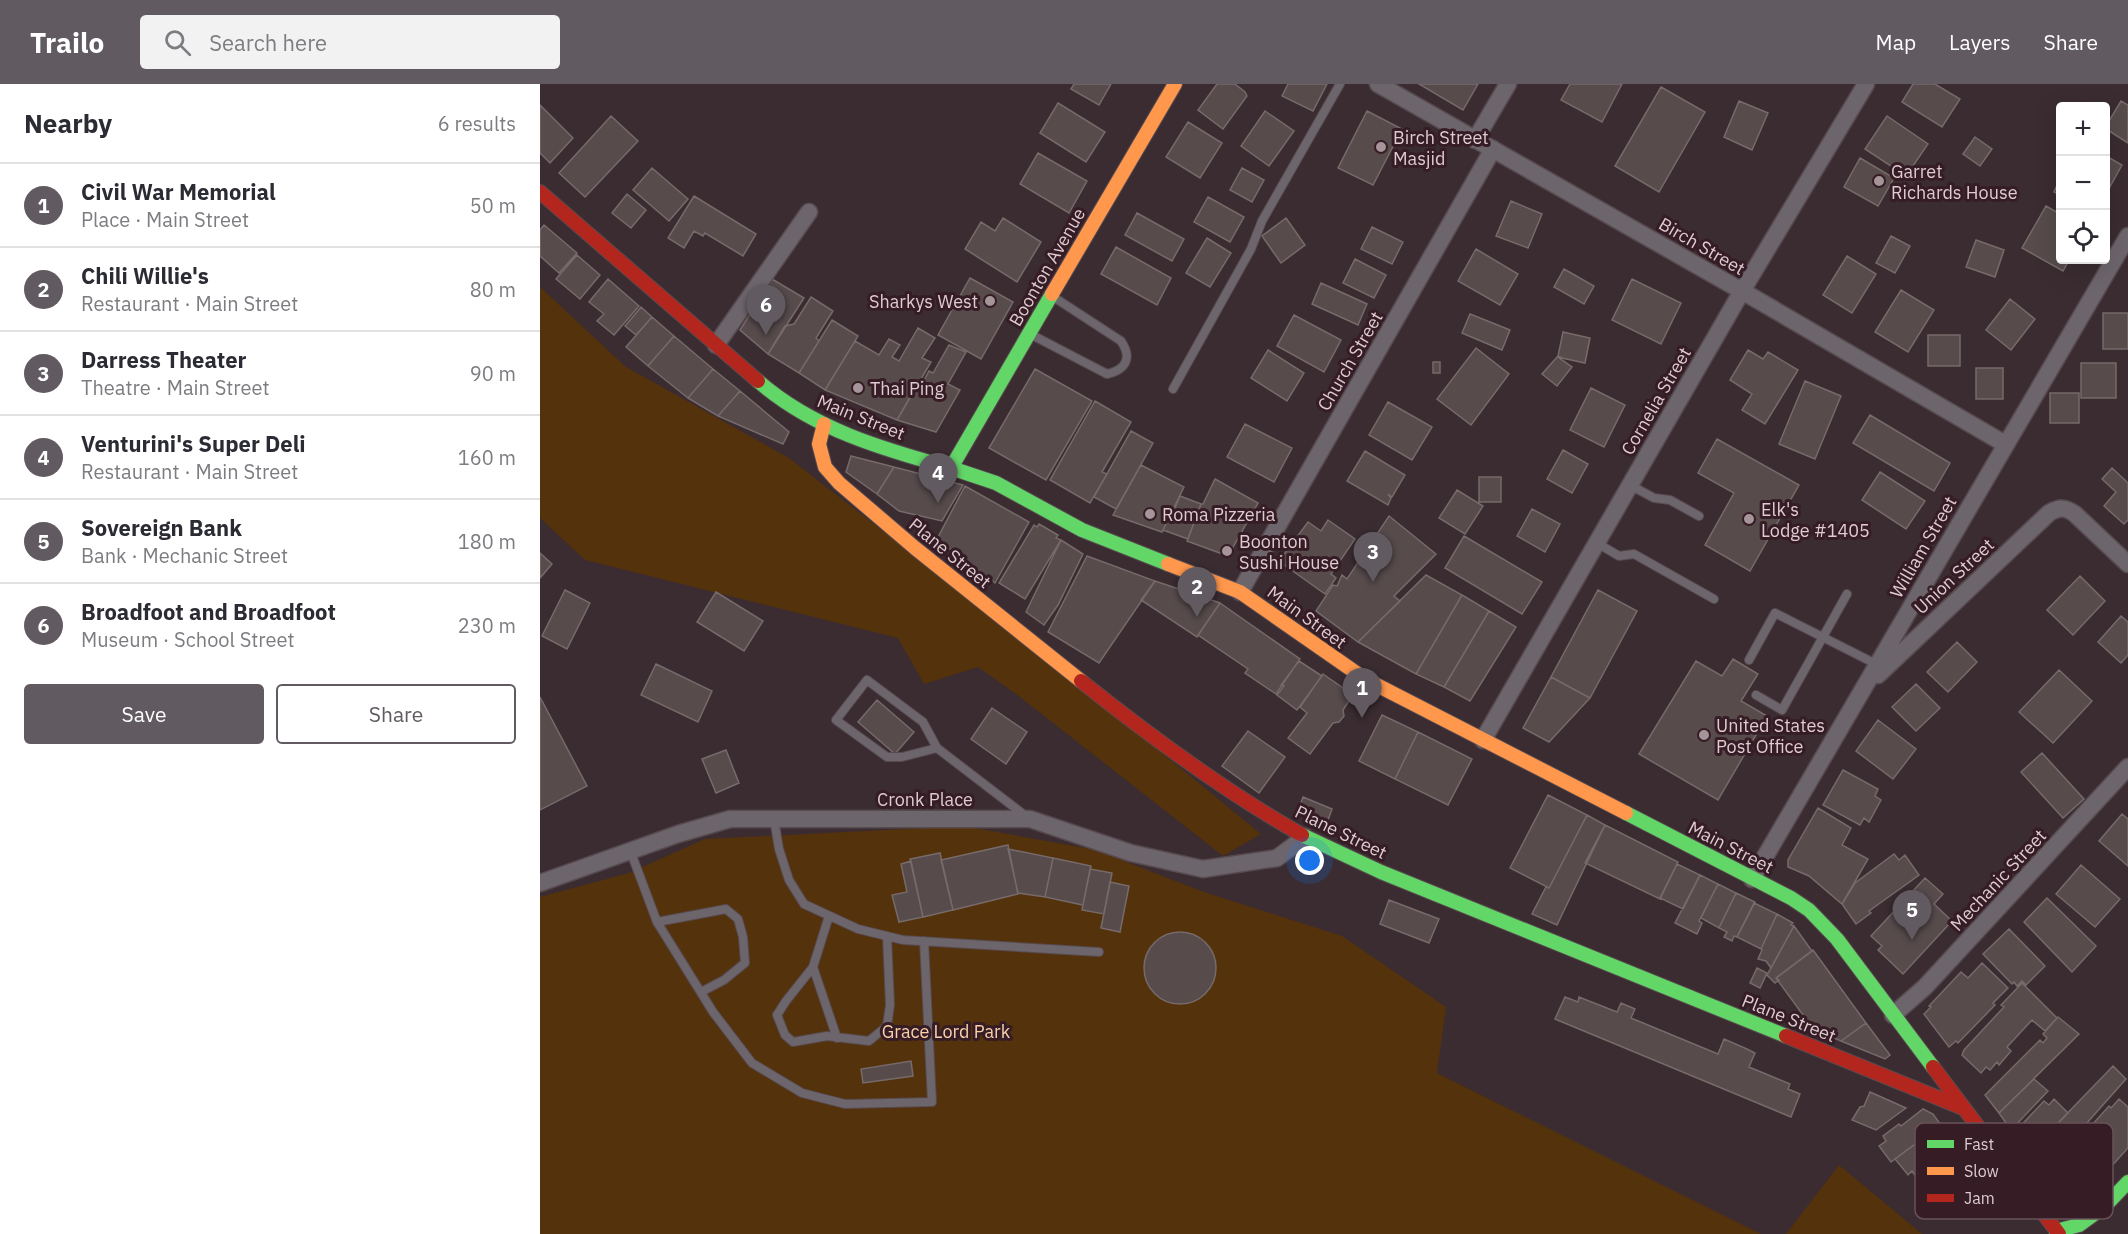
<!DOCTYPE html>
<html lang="en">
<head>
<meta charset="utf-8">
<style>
	body { margin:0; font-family:"IBM Plex Sans",sans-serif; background:#f2f2f3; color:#2b2b33 }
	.controls { position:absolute; right:18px; top:18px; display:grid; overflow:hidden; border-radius:6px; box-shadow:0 6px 24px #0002 }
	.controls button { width:54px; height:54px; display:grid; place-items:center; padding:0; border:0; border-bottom:2px solid #e1e1e2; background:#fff; color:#2b2b33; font:30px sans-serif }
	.you { position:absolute; left:770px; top:777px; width:21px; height:21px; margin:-15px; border:4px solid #fff; border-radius:50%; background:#1a73e8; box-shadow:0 0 0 9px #1a73e833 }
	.badge { display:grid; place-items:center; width:39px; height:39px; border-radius:50%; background:#625a61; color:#fff; font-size:20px; font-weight:700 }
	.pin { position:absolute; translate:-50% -50px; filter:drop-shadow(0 2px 3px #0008) }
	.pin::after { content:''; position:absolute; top:32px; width:21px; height:18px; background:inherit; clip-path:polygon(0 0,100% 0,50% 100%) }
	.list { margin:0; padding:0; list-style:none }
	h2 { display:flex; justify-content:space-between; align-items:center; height:78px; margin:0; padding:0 24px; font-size:26px }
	h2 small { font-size:20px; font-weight:400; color:#7c7c81 }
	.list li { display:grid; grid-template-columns:39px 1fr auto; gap:18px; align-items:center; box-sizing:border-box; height:84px; padding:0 24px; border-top:2px solid #e1e1e2 }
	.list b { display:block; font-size:22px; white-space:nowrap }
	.list p { margin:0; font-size:20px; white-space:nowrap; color:#7c7c81 }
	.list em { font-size:20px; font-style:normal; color:#7c7c81 }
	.actions { display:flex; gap:12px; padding:18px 24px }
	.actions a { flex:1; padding:14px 0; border:2px solid #625a61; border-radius:6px; text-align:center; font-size:21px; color:#625a61 }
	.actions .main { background:#625a61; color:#fff }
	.icon { flex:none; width:33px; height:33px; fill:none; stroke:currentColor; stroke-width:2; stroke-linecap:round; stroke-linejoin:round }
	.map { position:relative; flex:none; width:1588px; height:1150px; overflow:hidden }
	header { display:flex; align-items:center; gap:36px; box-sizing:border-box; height:84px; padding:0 30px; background:#625a61; color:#fff }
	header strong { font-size:28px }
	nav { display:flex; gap:33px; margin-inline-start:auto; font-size:21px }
	.search { width:420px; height:54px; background:#f2f2f3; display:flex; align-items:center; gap:15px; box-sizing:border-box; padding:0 21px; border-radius:6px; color:#7c7c81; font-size:22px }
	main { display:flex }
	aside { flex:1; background:#fff }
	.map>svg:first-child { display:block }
	.green { fill:#54320b }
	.building { fill:#574b4c; stroke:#766a6a; stroke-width:1.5 }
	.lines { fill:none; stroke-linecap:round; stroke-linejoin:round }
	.lane-casing { stroke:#574a4f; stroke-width:10 }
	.street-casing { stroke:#574a4f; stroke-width:19 }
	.fast-casing { stroke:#574a4f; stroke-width:16 }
	.slow-casing { stroke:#574a4f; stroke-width:16 }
	.jam-casing { stroke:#574a4f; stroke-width:16 }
	.lane { stroke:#6d656c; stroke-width:8 }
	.street { stroke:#6d656c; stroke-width:16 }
	.fast { stroke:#63d668; stroke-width:14 }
	.slow { stroke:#ff974d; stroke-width:14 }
	.jam { stroke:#b3261e; stroke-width:14 }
	.poi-dot { fill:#a5949a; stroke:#361c25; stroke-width:2 }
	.labels { text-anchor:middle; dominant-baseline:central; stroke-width:6; stroke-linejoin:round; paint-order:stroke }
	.poi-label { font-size:18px; fill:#deccd2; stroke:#361c25; text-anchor:start }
	.street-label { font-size:18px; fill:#deccd2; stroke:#361c25 }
	.park-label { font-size:18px; fill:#f9d0aa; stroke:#361c25 }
	.key { fill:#361c25; stroke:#685159; stroke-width:1.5 }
	.key-label { font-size:16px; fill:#deccd2 }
</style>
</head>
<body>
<header>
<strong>Trailo</strong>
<div class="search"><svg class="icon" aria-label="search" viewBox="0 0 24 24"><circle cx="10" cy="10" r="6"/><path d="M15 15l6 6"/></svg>Search here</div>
<nav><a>Map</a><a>Layers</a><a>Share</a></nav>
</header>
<main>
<aside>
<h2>Nearby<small>6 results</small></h2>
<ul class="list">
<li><span class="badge">1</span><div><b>Civil War Memorial</b><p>Place · Main Street</p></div><em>50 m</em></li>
<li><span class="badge">2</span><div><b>Chili Willie's</b><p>Restaurant · Main Street</p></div><em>80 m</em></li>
<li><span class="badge">3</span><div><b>Darress Theater</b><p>Theatre · Main Street</p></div><em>90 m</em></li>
<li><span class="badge">4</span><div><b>Venturini's Super Deli</b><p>Restaurant · Main Street</p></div><em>160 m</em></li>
<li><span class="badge">5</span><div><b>Sovereign Bank</b><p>Bank · Mechanic Street</p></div><em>180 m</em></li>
<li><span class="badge">6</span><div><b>Broadfoot and Broadfoot</b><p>Museum · School Street</p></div><em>230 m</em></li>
</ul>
<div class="actions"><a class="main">Save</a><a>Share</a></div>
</aside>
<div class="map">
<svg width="1588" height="1150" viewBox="0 0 1588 1150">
	<rect width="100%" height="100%" fill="#3a2c31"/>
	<path class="green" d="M0 203 86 283 249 374 495 565 721 750 683 772 480 613 438 583 384 600 358 554 45 476 0 434Z
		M424 742 556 766 661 807 802 852 906 923 897 989 1221 1150H0V813L89 789 165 755Z
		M1299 1081 1382 1150H1246Z"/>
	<path class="building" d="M534 0H571L559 21 531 5Z
		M677 0H695L705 8 707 12 683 45 658 26Z
		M748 0H787L773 27 742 12Z
		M879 0H938L923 26Z
		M1030 0H1082L1062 38 1021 16Z
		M1373 0H1395L1420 15 1402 43 1362 18Z
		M1121 3 1165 28 1119 108 1075 82Z
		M1199 17 1228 29 1212 66 1184 53Z
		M1581 17 1588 21V59L1566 45V42Z
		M518 19 565 48 546 78 500 49Z
		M0 21 33 54 10 79 0 69Z
		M725 27 754 47 729 82 701 62Z
		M827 27 862 45 833 101 798 84Z
		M71 32 98 57 45 113 19 89Z
		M1347 32 1388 60 1366 92 1325 65Z
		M648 38 682 59 660 94 626 73Z
		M1435 53 1452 65 1440 82 1423 70Z
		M498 69 547 97 529 129 480 100Z
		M1566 72 1582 81 1566 110Z
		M1320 74 1354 94 1338 122 1304 103Z
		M112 84 148 115 129 137 93 106Z
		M702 84 724 96 712 118 690 106Z
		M1520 95V111L1514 108Z
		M87 110 106 126 91 144 72 129Z
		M154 112 216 150 203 172 165 149 163 152 154 147 144 164 128 154Z
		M668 113 704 133 690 158 654 138Z
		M971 117 1002 130 988 164 956 152Z
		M1506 122 1520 130V176H1529L1523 187 1482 164Z
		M597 129 644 155 632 177 585 151Z
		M463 134 501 158 477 198 425 165 441 138 455 147Z
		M746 134 765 161 741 179 722 152Z
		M4 141 37 169 19 189 0 172V146Z
		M832 143 863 158 852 180 821 165Z
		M1351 152 1370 162 1355 189 1336 179Z
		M667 154 691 169 670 203 646 189Z
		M1436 156 1464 166 1455 193 1426 183Z
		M576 163 631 194 617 221 561 190Z
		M936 165 978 190 960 221 918 197Z
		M37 171 60 191 40 215 16 195Z
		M1307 172 1336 190 1312 229 1283 211Z
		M815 175 846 191 834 214 803 199Z
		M1024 185 1054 202 1044 220 1014 203Z
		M430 194 473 218 441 275 398 251Z
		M68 195 99 222 74 251 57 237 64 230 49 218Z
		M232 195 264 214 228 270 200 246Z
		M1092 195 1141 219 1121 260 1072 236Z
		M781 199 827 220 818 241 772 220Z
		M1361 206 1394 226 1368 268 1335 248Z
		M271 213 293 227 276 254 279 257 259 289 228 270 245 242 254 240Z
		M1470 215 1495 235 1471 266 1446 246Z
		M101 223 112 233 96 251 85 242Z
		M1563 229H1588V265H1563Z
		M930 230 970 246 962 266 922 249Z
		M754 231 801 256 784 288 737 262Z
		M112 233 134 252 108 282 86 263Z
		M292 236 318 252 285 306 259 289Z
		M378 244 395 254 382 274 391 278 357 336 285 306 315 257 339 271 349 255 360 261 352 273 359 277Z
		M1023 248 1050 254 1045 279 1022 274 1018 272Z
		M1388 251H1420V282H1388Z
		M134 252 173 285 148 314 108 282Z
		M409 261 426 268 408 300 420 306 396 348 357 336 379 297 383 298 389 287 393 289Z
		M936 264 969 290 931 341 897 315Z
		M728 266 764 289 747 317 711 294Z
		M1208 266 1223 275 1228 268 1258 286 1225 340 1202 326 1212 310 1190 296Z
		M1018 272V273L1032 283 1017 302 1002 290Z
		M893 278H900V289H893Z
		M1541 279H1576V314H1541Z
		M1436 284H1463V315H1436Z
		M173 285 200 307 178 332 148 314Z
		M495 285 552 317 506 396 449 364Z
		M1265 297 1301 312 1275 375 1239 360Z
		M1051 304 1085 321 1064 363 1030 346Z
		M200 307 249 348 243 360 178 332Z
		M1510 309H1539V339H1510Z
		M555 317 591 338 562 388 567 390 550 419 510 396Z
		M848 318 892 343 872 376 829 351Z
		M1330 331 1410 379 1394 407 1313 359Z
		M705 340 752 364 734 398 687 373Z
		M591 347 613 359 576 425 554 413Z
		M1177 355 1259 401 1210 487 1165 461 1194 409 1158 389Z
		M1023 366 1048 380 1032 409 1007 395Z
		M825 367 865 391 852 413 848 410 851 414 848 421 807 397Z
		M311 372 354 383 337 410 306 388Z
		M601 381 644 403 622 448 573 431Z
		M354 383 423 401 402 437 359 427 337 410Z
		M1572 384 1588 399V436L1584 440 1564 422 1576 408 1562 395Z
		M1340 388 1385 417 1366 445 1322 416Z
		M939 393H961V418H939Z
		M675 395 718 419 688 472 647 457 661 420H663Z
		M425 402 489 438 455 499 397 455Z
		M917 406 943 422 925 450 899 434Z
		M640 412 661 420 648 455 623 446 628 436H630Z
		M992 425 1020 440 1005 468 977 452Z
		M849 432 896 470 854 512 860 517 818 558 776 527 793 501 797 502 802 491 807 495Z
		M788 436 815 455 791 490 796 494 785 510 739 477 768 438 781 447Z
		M499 440 518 451 516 454 521 456 485 515 459 499 494 441 497 443Z
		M924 452 1002 498 982 530 905 484Z
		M521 456 543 470 518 521 504 541 486 528Z
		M0 469 12 480 0 494Z
		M547 472 615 497 559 579 508 548Z
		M886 491 922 511 876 590 818 558Z
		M1540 492 1565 517 1533 551 1507 526Z
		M615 497 680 519 657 553 601 516Z
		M25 506 50 519 27 565 2 552Z
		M1058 506 1097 527 1050 614 1011 593Z
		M176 508 223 537 204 567 157 538Z
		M922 511 949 527 904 603 876 590Z
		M680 519 760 575 736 610 705 589 708 585 658 551Z
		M949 527 976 543 930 617 904 603Z
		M1581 532 1588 538V571L1581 579 1558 558Z
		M1417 558 1437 578 1408 608 1387 588Z
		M1193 575 1218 590 1201 617 1227 632 1178 716 1099 670 1156 577 1182 592Z
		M759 577 782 592 757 626 737 611 744 602 741 601Z
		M116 580 172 607 158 638 101 611Z
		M1519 586 1552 617 1513 659 1479 628Z
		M783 590 813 611 803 626 804 632 799 638 793 639 770 670 748 654 767 629 760 623Z
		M1011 593 1050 614 1009 658 983 644Z
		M1376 600 1400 624 1376 647 1352 623Z
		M0 613 47 702 0 726Z
		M337 616 374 648 355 670 318 638Z
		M452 624 487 648 466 680 431 655Z
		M842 631 878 648 855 695 819 677Z
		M1338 636 1376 665 1353 695 1316 667Z
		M708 647 745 673 719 709 682 682Z
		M878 648 932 675 908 721 855 695Z
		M186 666 199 699 176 709 162 675Z
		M1502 669 1544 715 1523 734 1481 688Z
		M1303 686 1338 705 1335 712 1341 716 1329 738 1324 734 1320 741 1283 721Z
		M1008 711 1047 731 1009 804 970 784Z
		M763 713 792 725 787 739 758 727Z
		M1278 724 1311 744 1302 761 1328 775 1302 820 1269 792 1248 783V776Z
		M1582 730 1588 735V782L1559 757Z
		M1047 731 1065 741 1017 841 992 830 1006 803 1009 804Z
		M1065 741 1138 778 1120 815 1045 779Z
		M468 761 478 810 413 826 401 776Z
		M468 765 513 774 505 813 478 809Z
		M400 769 413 826 383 833 370 775Z
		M1354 770 1359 776 1365 771 1379 791 1329 827 1331 829 1316 840 1302 820 1315 799Z
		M513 774 551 782 543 821 505 813Z
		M371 777 383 833 359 838 352 811 367 808 361 780Z
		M1137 780 1160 791 1143 825 1120 814Z
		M1541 781 1580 815 1555 843 1516 810Z
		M550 785 572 789 564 830 542 826Z
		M1160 791 1178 800 1159 837 1162 839 1157 850 1135 839Z
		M1385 794 1403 810 1394 820 1412 837 1363 890 1338 866 1342 862 1331 852Z
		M570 798 589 802 580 848 561 844Z
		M1178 800 1196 809 1179 844 1161 834Z
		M1196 809 1215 818 1197 853 1194 852 1192 857 1184 853 1187 848 1179 844Z
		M1507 814 1556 862 1532 888 1484 838Z
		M849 816 899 835 889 859 840 840Z
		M1214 819 1237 830 1221 865 1197 853Z
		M1237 830 1253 839 1251 841 1254 842 1231 884 1226 877 1218 875 1222 866 1221 865Z
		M1254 842 1272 867 1236 894 1239 896 1235 899 1227 891Z
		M1469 845 1505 882 1486 901 1482 897 1477 902 1474 898 1472 900 1443 870Z
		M604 884a36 36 0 1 1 72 0a36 36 0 1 1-72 0Z
		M1273 866 1326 939 1301 957 1274 946 1236 894Z
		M1442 879 1468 904 1453 919 1455 921 1418 959 1416 957 1409 963 1384 930 1391 923 1389 922 1421 888 1428 894Z
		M1217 884 1227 889 1220 904 1210 899Z
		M1482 899 1517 934 1505 947 1492 936 1467 963 1471 967 1459 981 1457 978 1450 986 1446 983 1441 989 1422 971 1424 966 1464 923 1461 921Z
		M1025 913 1038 918 1039 913 1077 928 1081 919 1095 925 1091 934 1178 970 1184 955 1207 965 1215 969 1209 983 1250 1000 1248 1005 1260 1010 1251 1033 1015 935Z
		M1518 933 1539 950 1459 1029 1445 1011 1500 956 1503 959 1507 954 1503 950Z
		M1326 939 1350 971 1345 975 1301 957Z
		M371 977 373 992 323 999 321 985Z
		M1573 982 1586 995 1546 1040 1547 1041 1539 1051 1541 1053 1504 1094 1487 1071Z
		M1494 995 1508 1007 1471 1046 1459 1029Z
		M1330 1008 1366 1024 1336 1046 1312 1036 1320 1023 1324 1022Z
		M1514 1015 1528 1029 1487 1071 1472 1051 1504 1017 1509 1021Z
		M1579 1015 1588 1023V1064L1530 1128 1504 1094 1569 1022 1571 1024Z
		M1383 1025 1393 1030 1401 1041 1351 1078 1339 1062 1346 1057 1343 1052 1359 1040 1361 1042Z
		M1401 1041 1431 1078 1388 1110 1372 1087 1368 1091 1355 1075Z"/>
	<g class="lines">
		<g class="lane-casing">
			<path id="lane" d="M492 251 567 290C585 286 593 275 581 257L515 214
				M633 305 711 165 722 137 800 0
				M1090 401 1114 414 1130 416 1159 432
				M1057 459 1079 472 1094 470 1174 515
				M1209 576 1235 529 1338 581
				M1216 611 1242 626 1307 510
				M397 664 362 673H347L296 636 327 596 383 638 397 664 487 733
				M234 735 239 765 249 796 264 820 318 845 363 856 559 868
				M90 766 117 838 173 928 212 979 262 1009 305 1020 392 1018 384 857
				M289 832 273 883 246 917 237 931 245 951 253 958 287 952 329 957 347 942 350 921 347 852
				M117 838 186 825 198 835 203 853 205 879 184 896 161 908
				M273 883 297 954"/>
		</g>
		<g class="street-casing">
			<path id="street" d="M838 0 1202 207 1465 360
				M935 56 968 0
				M176 261 269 128
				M700 508 953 65
				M1338 591 1509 429C1520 423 1525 423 1535 430L1588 480
				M943 656 1202 207 1326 0
				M1212 795 1588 152
				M0 799 138 750 190 735H490L591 769 663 785 737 774 765 753
				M1353 931 1385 903 1588 683"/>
		</g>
		<g class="fast-casing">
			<path id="fast" d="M512 210 411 384 456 399 542 446 628 480
				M218 297C273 345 342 365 411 384
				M1086 729 1251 814 1269 826 1297 855 1393 983
				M762 751 841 788 1246 952
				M1516 1147 1539 1141 1565 1122 1588 1098"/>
		</g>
		<g class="slow-casing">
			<path id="slow" d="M512 210 635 0
				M284 340 279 360 285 383 299 399 375 464 541 597
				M628 480 700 508 825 595 1086 729"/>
		</g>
		<g class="jam-casing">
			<path id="jam" d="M0 108 218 297
				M541 597C611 653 684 707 762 751
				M1246 952 1423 1024
				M1393 983 1519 1150"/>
		</g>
		<use href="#lane" class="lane"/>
		<use href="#street" class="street"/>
		<use href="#fast" class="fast"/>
		<use href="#slow" class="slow"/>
		<use href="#jam" class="jam"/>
	</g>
	<g class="poi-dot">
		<circle cx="841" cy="63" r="6"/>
		<circle cx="1339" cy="97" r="6"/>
		<circle cx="450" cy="217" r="6"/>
		<circle cx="318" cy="304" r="6"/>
		<circle cx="610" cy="430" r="6"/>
		<circle cx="1209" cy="435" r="6"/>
		<circle cx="687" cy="467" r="6"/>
		<circle cx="1164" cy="651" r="6"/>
	</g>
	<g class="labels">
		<g class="poi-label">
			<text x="853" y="53">Birch Street<tspan x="853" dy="21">Masjid</tspan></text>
			<text x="1351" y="87">Garret<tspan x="1351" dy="21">Richards House</tspan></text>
			<text x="438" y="217" text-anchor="end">Sharkys West</text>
			<text x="330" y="304">Thai Ping</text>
			<text x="1221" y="425">Elk's<tspan x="1221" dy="21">Lodge #1405</tspan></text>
			<text x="622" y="430">Roma Pizzeria</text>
			<text x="699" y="457">Boonton<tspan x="699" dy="21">Sushi House</tspan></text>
			<text x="1176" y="641">United States<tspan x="1176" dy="21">Post Office</tspan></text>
		</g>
		<g class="street-label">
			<text transform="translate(1162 162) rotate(30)">Birch Street</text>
			<text transform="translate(507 183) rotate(-60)">Boonton Avenue</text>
			<text transform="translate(810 277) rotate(-60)">Church Street</text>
			<text transform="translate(1116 317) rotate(-60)">Cornelia Street</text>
			<text transform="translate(321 333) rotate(22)">Main Street</text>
			<text transform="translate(1383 463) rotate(-60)">William Street</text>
			<text transform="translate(410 469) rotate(39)">Plane Street</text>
			<text transform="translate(1414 492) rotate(-43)">Union Street</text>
			<text transform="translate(767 533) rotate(36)">Main Street</text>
			<text x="385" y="715">Cronk Place</text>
			<text transform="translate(801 748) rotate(26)">Plane Street</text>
			<text transform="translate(1191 763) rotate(27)">Main Street</text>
			<text transform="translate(1458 796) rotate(-47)">Mechanic Street</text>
			<text transform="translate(1249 934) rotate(22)">Plane Street</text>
		</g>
		<g class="park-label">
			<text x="406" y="947">Grace Lord Park</text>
		</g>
	</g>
	<rect x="1375" y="1039" width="198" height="96" rx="9" class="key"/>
	<rect x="1387" y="1056" width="27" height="8" fill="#63d668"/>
	<rect x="1387" y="1083" width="27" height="8" fill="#ff974d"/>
	<rect x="1387" y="1110" width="27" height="8" fill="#b3261e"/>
	<g class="key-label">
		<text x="1424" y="1066">Fast</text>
		<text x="1424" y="1093">Slow</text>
		<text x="1424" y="1120">Jam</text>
	</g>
</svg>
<div class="controls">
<button>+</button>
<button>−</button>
<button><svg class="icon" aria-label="locate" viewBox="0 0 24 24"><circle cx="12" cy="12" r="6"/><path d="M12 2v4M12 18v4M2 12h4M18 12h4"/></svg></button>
</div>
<div class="you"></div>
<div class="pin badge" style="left:822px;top:634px">1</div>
<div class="pin badge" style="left:657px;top:533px">2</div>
<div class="pin badge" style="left:833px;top:498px">3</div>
<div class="pin badge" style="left:398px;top:419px">4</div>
<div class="pin badge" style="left:1372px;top:856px">5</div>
<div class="pin badge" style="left:226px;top:251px">6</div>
</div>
</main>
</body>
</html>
